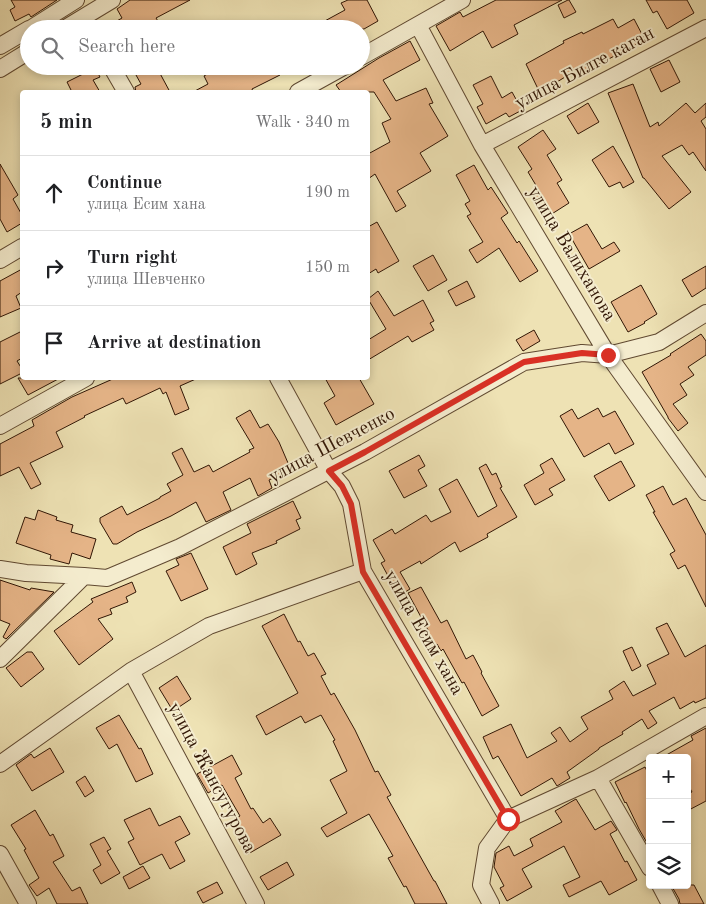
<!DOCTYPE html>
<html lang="en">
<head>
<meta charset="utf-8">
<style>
	body { margin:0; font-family:"Old Standard TT",serif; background:#f2f2f2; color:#202124 }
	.controls { position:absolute; right:15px; bottom:15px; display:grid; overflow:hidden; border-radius:5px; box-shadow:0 2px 8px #0003 }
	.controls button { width:45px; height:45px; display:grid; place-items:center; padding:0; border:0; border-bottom:1px solid #e0e0e0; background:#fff; color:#202124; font:25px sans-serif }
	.stop { position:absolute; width:15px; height:15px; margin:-11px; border:4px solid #d93025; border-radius:50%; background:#fff }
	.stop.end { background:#d93025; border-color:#fff; box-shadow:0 1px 5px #0008 }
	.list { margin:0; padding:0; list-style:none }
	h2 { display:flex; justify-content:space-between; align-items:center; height:65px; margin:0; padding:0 20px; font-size:21px }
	h2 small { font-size:16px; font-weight:400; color:#757577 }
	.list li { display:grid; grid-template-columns:32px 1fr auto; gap:15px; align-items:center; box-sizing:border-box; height:75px; padding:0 20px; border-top:1px solid #e0e0e0 }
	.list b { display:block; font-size:19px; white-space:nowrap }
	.list p { margin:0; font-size:16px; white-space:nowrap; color:#757577 }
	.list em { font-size:16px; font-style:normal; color:#757577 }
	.icon { flex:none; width:28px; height:28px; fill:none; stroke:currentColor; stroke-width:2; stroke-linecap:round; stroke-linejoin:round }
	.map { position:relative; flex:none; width:706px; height:904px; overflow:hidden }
	.search { position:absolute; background:#fff; box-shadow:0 2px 8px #0003; left:20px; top:20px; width:350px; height:55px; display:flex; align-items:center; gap:12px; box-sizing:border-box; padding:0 18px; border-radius:28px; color:#757577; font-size:19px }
	.panel { position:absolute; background:#fff; box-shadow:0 2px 8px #0003; left:20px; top:90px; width:350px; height:290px; border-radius:5px }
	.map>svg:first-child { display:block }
	.building { fill:#e5b487; stroke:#311605 }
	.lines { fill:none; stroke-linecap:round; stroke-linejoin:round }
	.minor-casing { stroke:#604931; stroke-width:18 }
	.minor { stroke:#f4ecce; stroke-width:16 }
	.route { stroke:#d93025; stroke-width:6 }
	.labels { text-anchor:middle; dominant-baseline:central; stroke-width:4; stroke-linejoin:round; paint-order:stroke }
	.street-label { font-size:19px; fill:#311605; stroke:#f4ecce }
</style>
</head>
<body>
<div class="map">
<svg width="706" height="904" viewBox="0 0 706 904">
	<rect width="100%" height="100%" fill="#eee2b4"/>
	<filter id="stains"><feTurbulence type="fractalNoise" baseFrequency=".004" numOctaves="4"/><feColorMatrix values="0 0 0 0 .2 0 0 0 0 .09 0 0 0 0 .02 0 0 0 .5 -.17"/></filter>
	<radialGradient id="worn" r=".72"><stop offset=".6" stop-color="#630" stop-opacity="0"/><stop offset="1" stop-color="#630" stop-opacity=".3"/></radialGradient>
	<path class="building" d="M11 0H57L31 17 29 14 15 21 10 10 15 7Z
		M130 0H190L156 18 163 29H103L122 18 117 9Z
		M348 0H367L378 21 364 29H310L345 10 341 3Z
		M496 0H562L514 25 518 34 492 48 483 31 450 51 436 26 460 12 463 17Z
		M568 0H569L576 12 564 18 558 5Z
		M646 0H687L694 13 667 29 657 11 653 13Z
		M613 19 618 28 634 19 645 40 580 74 578 69 557 82 539 91 526 64 564 43 563 41 582 32 583 34Z
		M410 41 420 60 383 80 396 101 426 88 433 103 429 104 448 136 420 153 431 171 397 191 406 206 396 212 375 174 368 179V154L390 142 382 123 391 119 374 92H341L336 85 379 58Z
		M669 60 680 82 661 92 650 69Z
		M131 66H156L170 92H136L135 87 141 84Z
		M221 66H275L280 75 252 89 253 92H193L208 84 204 76Z
		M95 68 100 77 93 80 100 92H72L67 82Z
		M491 76 502 98 512 92 522 110 509 117 506 113 486 124 477 107 483 104 473 85Z
		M633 84 650 127 658 122 659 126 686 103 695 113 706 103V117L701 121 706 129V171L693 152 689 155 682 145 662 156 691 192 669 209 644 178H643L608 93Z
		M588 103 599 122 578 134 567 116Z
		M543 130 556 149 547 155 562 180 557 183 569 203 547 217 534 196 540 192 528 172 532 169 518 147Z
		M613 146 634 182 623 188 620 182 609 187 592 160Z
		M0 164 18 195 13 199 22 215V223L7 232 0 219Z
		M474 165 488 190 491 187 508 213 501 218 517 243 519 241 538 271 520 282 499 248 477 263 469 250 483 242 467 216 471 214 465 204 470 201 456 175Z
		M377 222 399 261 378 273 376 269 368 274V227Z
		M587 224 602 249 614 242 620 251 589 269 569 234Z
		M433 255 447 280 428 291 413 266Z
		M706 266V288L692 297 682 280Z
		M22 269V292L16 296 21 308 0 317V281Z
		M467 281 475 297 456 306 448 291Z
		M641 285 657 314 644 322 645 323 628 332 611 302Z
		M378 291 394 316 423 300 434 321 430 323 434 330 412 342 408 336 368 360V340L386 329 368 299Z
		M534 330 540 341 523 351 516 340Z
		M22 331V358L17 361 22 369V373L0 384V342Z
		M701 334 706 341V355L688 367 694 375 680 384 687 395 673 404 688 423 678 431 668 418V417L642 372 671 355 670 354Z
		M18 378H60L28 395Z
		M115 378H198L180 386 189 409 175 415 166 392 163 394 160 388 126 404 123 398 84 416 85 417 56 432 63 447 30 463 41 484 31 489 19 467 0 476V444L34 426 32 420 72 397Z
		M325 378H359L374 404 336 425 324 403 335 396Z
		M598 408 603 417 615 411 634 444 615 454 609 443 584 457 560 416 572 409 578 419Z
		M250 410 260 428 268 424 279 442 291 470 269 480 272 488 258 496 250 478 223 492 231 510 206 522 196 502 171 516 137 532 117 544H113L100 522V518L122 506 127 515 160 498V497L171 491 167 484 183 475 172 453 182 448 194 472 209 465 213 472 250 452 249 450 254 448 236 418Z
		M419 455 425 466 418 470 427 486 404 498 389 471Z
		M552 458 565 480 549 489 553 495 535 505 524 485 544 473 540 465Z
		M621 461 635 486 609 501 594 476Z
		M486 464 492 475 496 473 502 487 500 488 517 517 487 534 488 537 460 552 455 542 421 564 420 561 400 572 410 589 399 596 381 563 385 561 373 540 392 529 395 534 426 515 431 522 451 512 439 489 457 479 478 517 497 506 479 468Z
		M663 486 673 505 686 498 706 535V607L685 565 678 569 670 554 675 551 653 512H655L646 495Z
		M293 501 301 518 296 520 300 529 276 541 277 543 252 553 257 564 236 575 223 547 251 533 247 524Z
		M38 510 57 517 56 520 73 525 71 532 96 539 90 559 72 553 69 564 50 559 51 555 16 543 25 517 35 520Z
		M191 553 208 589 181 601 166 571 179 565 176 559Z
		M0 580 30 590 31 588 54 592 6 639 3 637 10 624 0 620Z
		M132 582 136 592 126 597 128 602 110 609 112 614 98 619 113 639 79 665 54 631 93 602 91 599Z
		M421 587 441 623 447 620 466 659 473 655 482 672 481 673 499 706 482 716 464 682 462 683 443 649 441 651 437 644 434 646 426 631 428 630 408 593Z
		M284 614 298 642 300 641 308 656 314 653 326 674 321 676 331 695 334 693 355 730 375 772 378 771 391 795 387 797 434 881H435L447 904H415L406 886 404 887 388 858 393 856 369 814 327 837 321 828 347 813 330 780 347 771 333 741 335 740 321 715 305 723 301 716 266 735 256 716 298 693 262 626Z
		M667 623 685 657 706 645V698L695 703 694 701 680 709 674 697 649 711 657 723 648 729 642 719 622 732 623 734 599 748V749L567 772 570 778 557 786 552 778 521 796 498 756 493 759 483 737 511 724 527 758 557 741 551 733 560 727 570 742 588 729 581 717 613 699 609 691 624 681 633 696 656 684 647 665 669 654 656 628Z
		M632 647 641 666 632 671 623 651Z
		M27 652H32L44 669 21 687 6 668Z
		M177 676 191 699 173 711 159 688Z
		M119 715 139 749 141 748 153 774 136 782 117 744 109 749 96 728Z
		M706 728V801L687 811V794L692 792 687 783V758H661L693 740 691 736Z
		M50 748 64 772 32 791 16 765 31 754 34 758Z
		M232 755 242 774 235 778 251 809 253 808 263 823 270 818 281 835 248 854 238 837 240 836 231 822 240 816 222 785 208 793 197 774Z
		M645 767 650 777V848L639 829 626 802 625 803 615 782Z
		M85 776 94 791 85 797 76 782Z
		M576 799 595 830 611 821 617 830 610 834 625 862 627 861 637 880 609 895 601 881 569 897 563 885 580 877 564 846 522 869 532 887 507 901 500 888 504 886 494 867 496 853 509 846 514 856 533 846 530 839 562 822 555 811Z
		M150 808 159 826 180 816 190 834 175 842 185 861 170 869 162 854 140 865 128 842 134 839 124 820Z
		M35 810 50 836 53 834 64 856 53 862 72 891 80 887 88 904H57L49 888 37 896 29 885 39 878 24 850 26 849 11 825Z
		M104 837 111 849 107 851 120 873 101 884 93 870 101 865 90 844Z
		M287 862 294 875 268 890 260 877Z
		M143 866 150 878 129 889 123 877Z
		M217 882 223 893 203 903 197 892Z
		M671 885H694L704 904H680L679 899Z"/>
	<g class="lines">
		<g class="minor-casing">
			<path id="minor" d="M418 25 482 145 608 355 706 492
				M30 29 76 0
				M64 29 112 0
				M0 46 29 29
				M361 57 462 0
				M111 66 126 92
				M0 69 29 51
				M298 92 345 66
				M482 145 706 28
				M0 260 22 247
				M278 378 329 471 342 486 351 504 363 571 508 819 487 848 481 885 491 904
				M0 426 86 378
				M0 569 26 573 84 576
				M0 659 84 576 107 578 180 547 365 452 524 362 582 353 608 355 659 342 706 313
				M131 671 256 904
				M0 764 131 671 209 626 363 571
				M598 778 650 868
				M508 819 598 778 706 716
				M0 854 28 904
				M660 885 670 904"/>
		</g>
		<use href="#minor" class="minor"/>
	</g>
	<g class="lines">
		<path class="route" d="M508 819 363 572 351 504 342 486 329 471 365 452 524 362 582 353 608 355"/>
	</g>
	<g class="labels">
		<g class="street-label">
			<text transform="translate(585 69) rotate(-28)">улица Билге каган</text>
			<text transform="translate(571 254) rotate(59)">улица Валиханова</text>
			<text transform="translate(332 446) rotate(-28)">улица Шевченко</text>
			<text transform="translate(423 633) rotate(60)">улица Есим хана</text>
			<text transform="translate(211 778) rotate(62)">улица Жансугурова</text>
		</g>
	</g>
	<rect width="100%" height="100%" filter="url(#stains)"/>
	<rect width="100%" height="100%" fill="url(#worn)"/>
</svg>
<div class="controls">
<button>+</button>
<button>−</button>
<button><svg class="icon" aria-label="layers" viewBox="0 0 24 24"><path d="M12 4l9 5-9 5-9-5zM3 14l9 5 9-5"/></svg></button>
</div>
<div class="stop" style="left:508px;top:819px"></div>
<div class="stop end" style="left:608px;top:355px"></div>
<div class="search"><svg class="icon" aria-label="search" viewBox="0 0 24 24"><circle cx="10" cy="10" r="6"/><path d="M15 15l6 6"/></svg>Search here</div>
<section class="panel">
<h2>5 min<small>Walk · 340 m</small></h2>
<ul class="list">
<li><svg class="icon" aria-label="ahead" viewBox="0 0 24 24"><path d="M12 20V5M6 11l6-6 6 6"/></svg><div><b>Continue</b><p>улица Есим хана</p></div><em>190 m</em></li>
<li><svg class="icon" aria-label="right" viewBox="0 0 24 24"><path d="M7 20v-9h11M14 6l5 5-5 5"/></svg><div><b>Turn right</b><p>улица Шевченко</p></div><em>150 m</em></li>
<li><svg class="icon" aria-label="arrive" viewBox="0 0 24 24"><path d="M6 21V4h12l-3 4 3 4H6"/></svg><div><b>Arrive at destination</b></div></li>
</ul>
</section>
</div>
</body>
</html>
